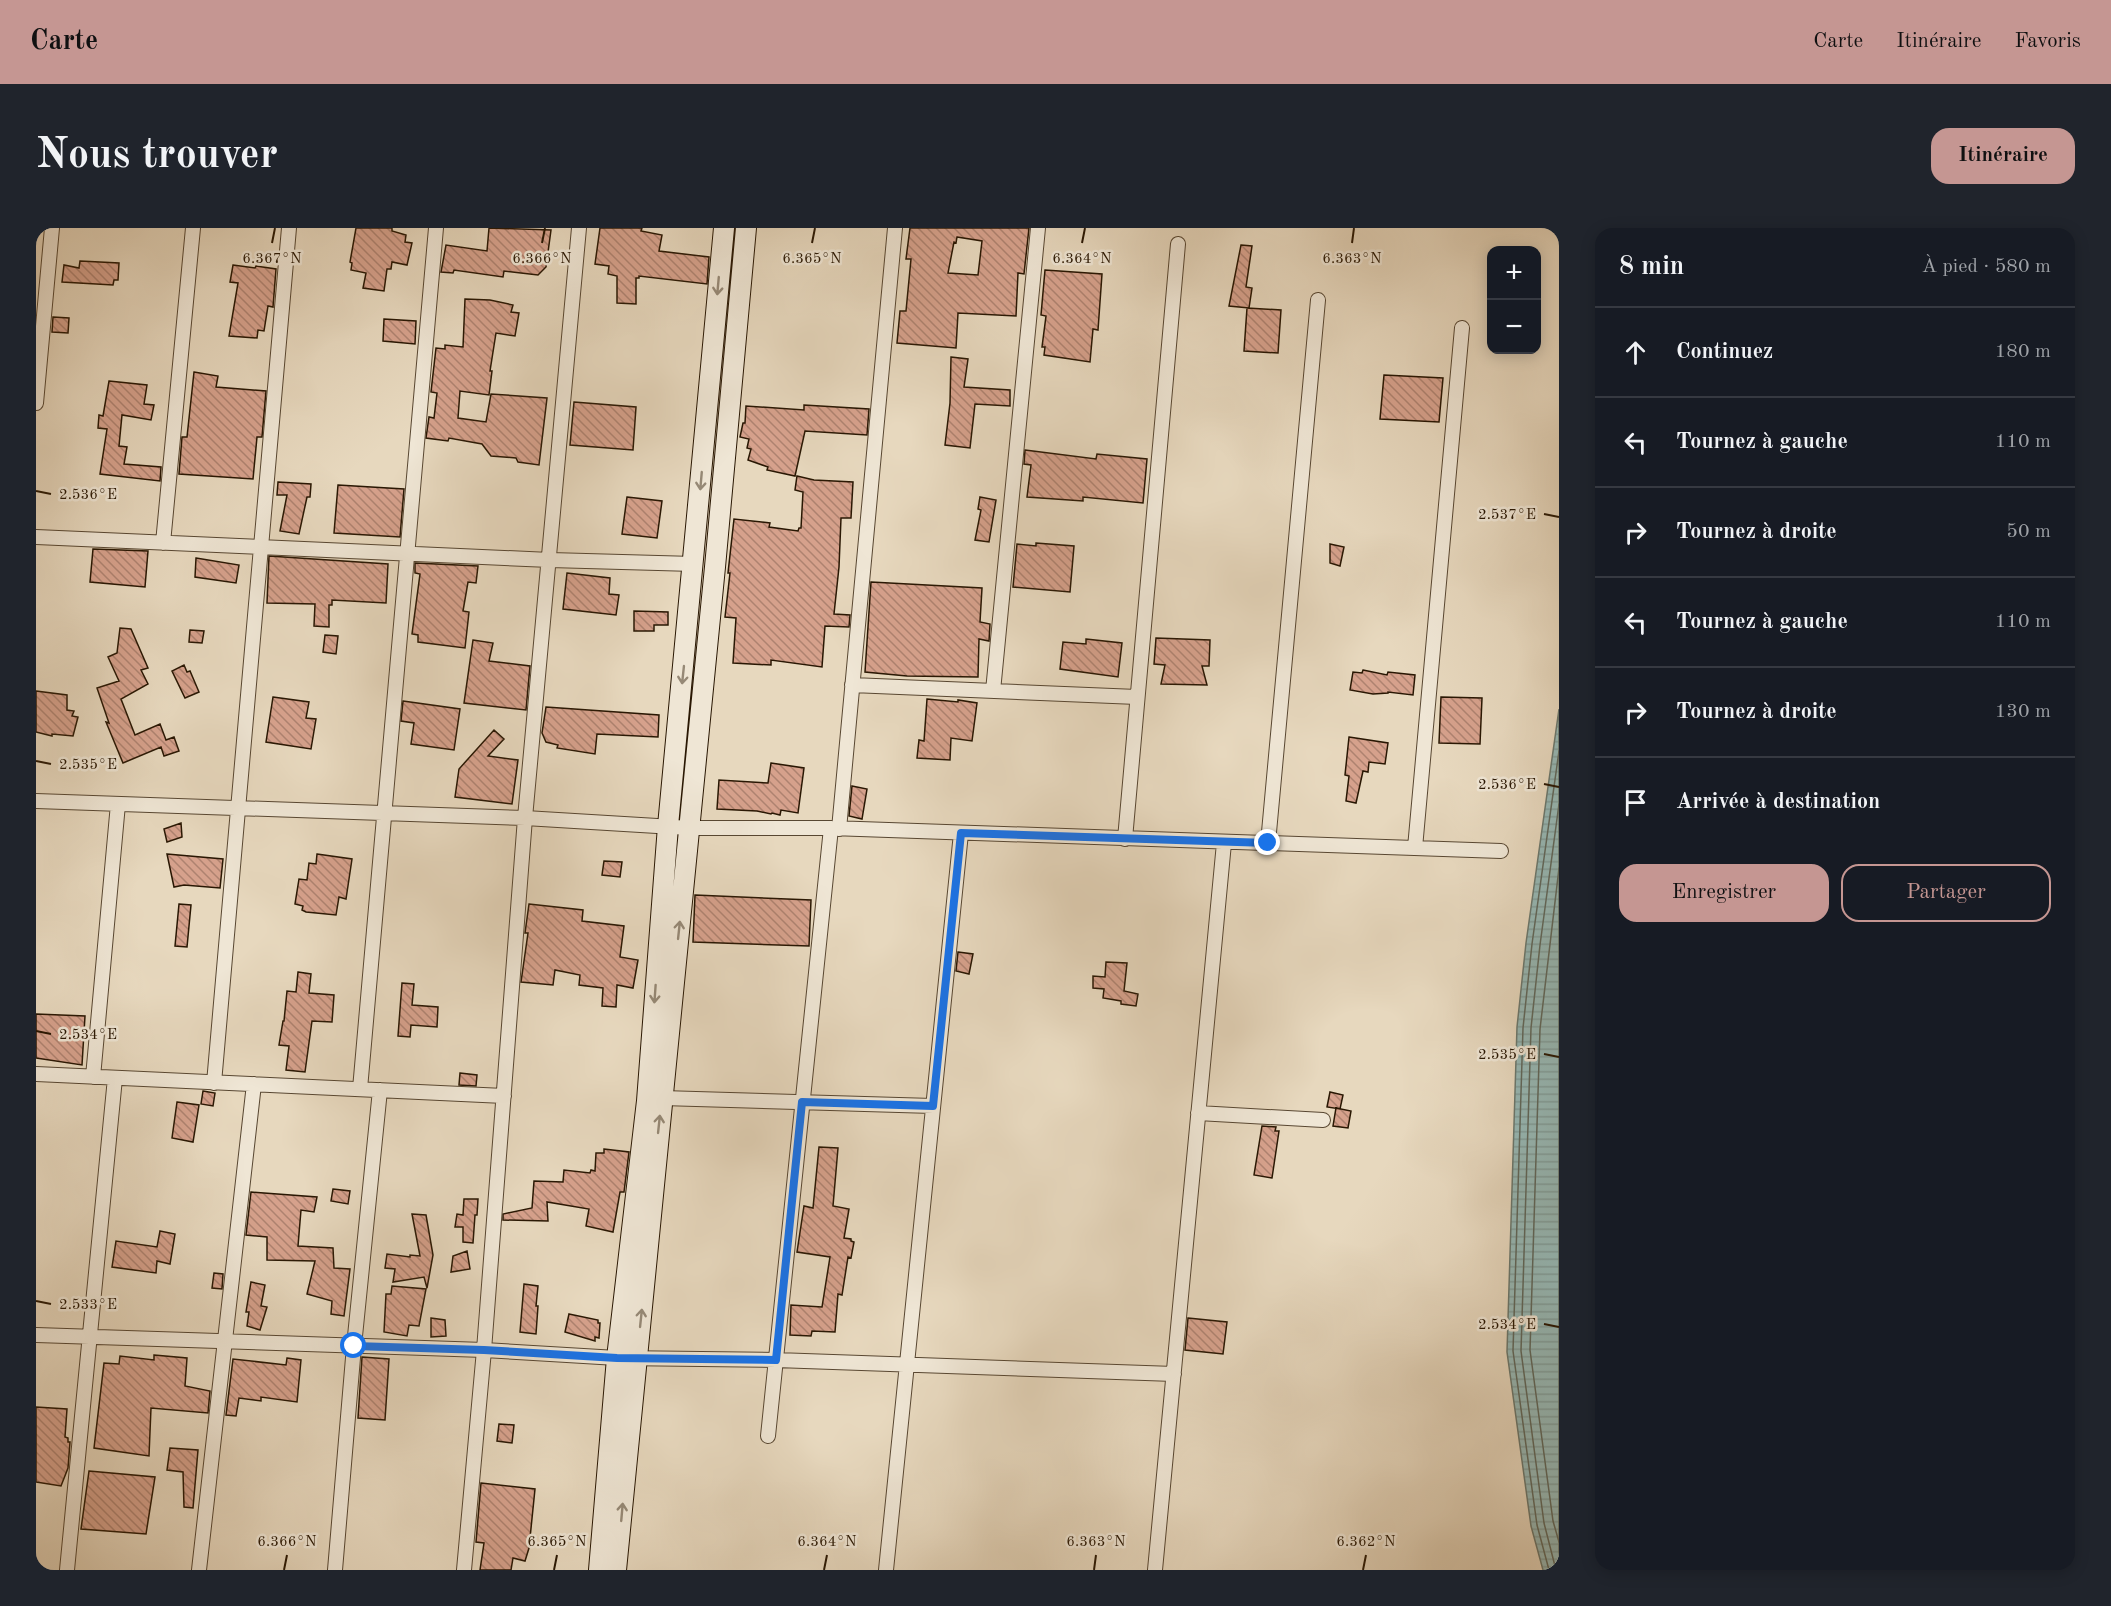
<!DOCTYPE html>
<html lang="fr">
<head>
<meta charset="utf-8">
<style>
	body { margin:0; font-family:"Old Standard TT",serif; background:#20242c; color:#f1f3f6 }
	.controls { position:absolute; right:18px; top:18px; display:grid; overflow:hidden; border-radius:12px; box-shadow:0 3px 15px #0003 }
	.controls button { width:54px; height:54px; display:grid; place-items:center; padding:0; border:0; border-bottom:2px solid #363941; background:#171b24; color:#f1f3f6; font:30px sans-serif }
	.stop { position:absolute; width:18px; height:18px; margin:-14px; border:4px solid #1a73e8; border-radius:50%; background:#fff }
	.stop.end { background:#1a73e8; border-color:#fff; box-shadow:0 2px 6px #0008 }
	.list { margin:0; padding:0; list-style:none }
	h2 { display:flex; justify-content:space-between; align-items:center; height:78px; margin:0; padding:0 24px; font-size:26px }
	h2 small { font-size:20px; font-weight:400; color:#9ea1a6 }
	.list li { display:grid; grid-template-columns:39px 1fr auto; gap:18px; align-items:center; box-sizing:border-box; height:90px; padding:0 24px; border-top:2px solid #363941 }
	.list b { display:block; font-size:22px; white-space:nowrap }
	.list em { font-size:20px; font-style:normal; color:#9ea1a6 }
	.actions { display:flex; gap:12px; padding:18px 24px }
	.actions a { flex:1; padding:14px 0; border:2px solid #c59692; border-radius:18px; text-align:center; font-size:21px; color:#c59692 }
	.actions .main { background:#c59692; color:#111 }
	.icon { flex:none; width:33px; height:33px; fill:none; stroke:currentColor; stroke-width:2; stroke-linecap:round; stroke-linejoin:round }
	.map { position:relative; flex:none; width:1523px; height:1342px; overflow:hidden; border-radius:18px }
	header { display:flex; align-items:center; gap:36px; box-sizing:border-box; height:84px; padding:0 30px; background:#c59692; color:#111 }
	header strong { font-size:28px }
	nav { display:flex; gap:33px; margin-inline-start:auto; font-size:21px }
	.intro { display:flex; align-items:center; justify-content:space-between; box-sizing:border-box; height:144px; padding:0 36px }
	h1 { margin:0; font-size:42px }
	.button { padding:15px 27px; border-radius:18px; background:#c59692; color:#111; font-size:21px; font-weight:700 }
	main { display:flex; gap:36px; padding:0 36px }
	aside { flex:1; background:#171b24; border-radius:18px; box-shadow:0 3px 15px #0003 }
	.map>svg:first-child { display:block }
	.water { fill:url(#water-rules); stroke:#6b786e; stroke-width:1.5 }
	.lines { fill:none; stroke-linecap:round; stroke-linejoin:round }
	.shore { stroke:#60685c; stroke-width:1.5 }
	.building { fill:url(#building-back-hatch); stroke:#291703; stroke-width:1.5; fill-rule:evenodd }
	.street-casing { stroke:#584732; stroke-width:16 }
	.secondary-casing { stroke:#291703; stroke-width:22 }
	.street { stroke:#efe6d5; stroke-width:14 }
	.secondary { stroke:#efe6d5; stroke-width:20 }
	.oneway { stroke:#968976 }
	.route { stroke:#1a73e8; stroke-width:8 }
	.ticks { fill:none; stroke:#291703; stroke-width:2 }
	.ticks-label { font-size:15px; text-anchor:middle; fill:#291703; stroke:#efe6d5; stroke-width:5; stroke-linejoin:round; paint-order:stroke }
</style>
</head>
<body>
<header>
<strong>Carte</strong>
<nav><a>Carte</a><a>Itinéraire</a><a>Favoris</a></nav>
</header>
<div class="intro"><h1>Nous trouver</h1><a class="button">Itinéraire</a></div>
<main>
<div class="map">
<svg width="1523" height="1342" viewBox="0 0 1523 1342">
	<defs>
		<pattern id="water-rules" width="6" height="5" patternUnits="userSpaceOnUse" patternTransform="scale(1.5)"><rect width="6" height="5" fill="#97b9b6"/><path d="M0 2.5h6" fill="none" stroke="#829e9b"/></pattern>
		<pattern id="building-back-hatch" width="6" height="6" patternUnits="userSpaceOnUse" patternTransform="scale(1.5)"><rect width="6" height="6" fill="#d6a18c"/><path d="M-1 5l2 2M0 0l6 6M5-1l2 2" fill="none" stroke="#ae8270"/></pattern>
	</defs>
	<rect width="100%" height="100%" fill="#e7d8be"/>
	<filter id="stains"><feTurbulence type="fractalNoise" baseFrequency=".00333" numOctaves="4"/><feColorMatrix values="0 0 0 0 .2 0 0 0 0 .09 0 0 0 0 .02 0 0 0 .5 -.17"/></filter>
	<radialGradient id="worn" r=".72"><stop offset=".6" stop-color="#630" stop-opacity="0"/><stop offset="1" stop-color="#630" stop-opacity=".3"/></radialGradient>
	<path class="water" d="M1523 481V1342H1507L1495 1298 1471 1124 1481 799 1490 715Z"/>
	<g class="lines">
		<path class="shore" d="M1523 640 1504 801 1494 1122 1517 1293 1523 1314
			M1513 1342 1501 1297 1477 1123 1487 800 1496 716 1523 523
			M1520 1342 1508 1295 1485 1123 1495 800 1504 717 1523 576"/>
	</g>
	<path class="building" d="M320 0H356V3L370 7 369 14 376 15 371 37 356 34 355 41H351L348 63 327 60 330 45 315 42 316 35 314 34Z
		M453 0 515 2 510 39 502 47 468 43 467 49 418 42 417 45 405 44 410 17 451 23Z
		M564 0H606L605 3 626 7 623 23 673 29 671 56 603 48V50H600V76L581 75V48L572 46 573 38 559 36Z
		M874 0H993L988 46 982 45 980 88 922 85 920 120 861 115 864 83H870L875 31H870ZM921 9 946 13 942 47 912 45 918 14 920 15Z
		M1205 17 1216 18 1210 59 1216 60 1213 80 1193 78Z
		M44 33 83 35 82 52H78L77 57 26 54 28 37 43 40Z
		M197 37 219 40 220 38 240 41 237 79 232 78 228 103 222 102 221 110 193 108 202 55 194 54Z
		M1009 42 1066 46 1062 102 1057 101 1054 134 1008 127 1009 119H1006L1010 88 1005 87Z
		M429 71 454 72 477 77 475 84 483 85 479 108 460 105 454 143H456L453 167 424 163 422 190 450 194 455 166 511 170 503 237 482 234 480 230 455 228 446 216 413 210 412 213 390 210 393 189 398 190 401 165 395 164 400 120 409 121V117L427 119Z
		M1211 80 1245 82 1242 125 1208 123Z
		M17 89 33 90 32 105 16 104Z
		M348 91 380 93 379 116 347 113Z
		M915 129 932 131 928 159 974 162V178L939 176 934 220 909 217 914 175Z
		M158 144 182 148 180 159 230 163 226 209H221L217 251 143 246 146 209H151Z
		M1348 147 1407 150 1403 194 1344 191Z
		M73 153 111 157 108 176 118 177 115 192 86 187 83 218 91 219 88 236 125 239 124 253 64 246 71 201 62 200 63 187 67 188Z
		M538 174 600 179 597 222 534 217Z
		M768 177 833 181 831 207 769 203 759 248 731 242 732 239 712 232 715 221 711 220 713 211 704 209 707 195H709L710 178 768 182Z
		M989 222 1060 231 1061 226 1111 231 1107 275 1047 269V273L991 269 995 237 988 236Z
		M761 248 778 252 817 254 815 290H805L803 339 798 386 814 387 813 399 789 398 786 439 735 432V437L697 435 700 390 689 389 694 345H692L698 291 734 295 733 299 762 303 763 300H765L767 264 759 262Z
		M242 254 275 256 274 269H271L263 306 244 303 251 267H241Z
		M302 257 368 261 364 309 298 305Z
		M591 269 626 273 621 310 586 306Z
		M944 269 960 272 953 314 939 312 945 282 942 281Z
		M1000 315 1038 318 1034 364 977 359 981 316 1000 318Z
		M1294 316 1308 319 1304 338 1294 335Z
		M57 321 112 323 109 359 54 354Z
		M233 328 352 336 350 375 296 372V377H293V399L278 398 279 376 231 375Z
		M160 330 203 337 200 355 159 349Z
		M379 335 442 338 440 355 432 354 427 383 433 384 429 420 382 414V407L376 406 384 346 379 345Z
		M531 345 574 350 573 366 583 367 580 387 527 381Z
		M835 354 946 360 944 394 954 396 953 413 943 411 942 449 871 448 829 444Z
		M598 383 632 384V397H618V403H598Z
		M84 400 95 401 112 440 105 442 112 456 85 471 99 507 124 496 130 512 138 509 143 523 128 528 125 519 87 535 70 494 73 495 61 460 83 453 72 429 81 425Z
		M154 402 168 403 166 415 153 414Z
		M289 407 302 408 300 426 287 424Z
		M1120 410 1174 412 1173 438H1166L1171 457 1125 456 1129 437 1118 436Z
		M1050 411 1086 415 1082 449 1024 441 1027 414 1050 416Z
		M437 412 457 415 453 433 494 438 490 482 428 475Z
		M148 437 151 444 154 443 163 464 149 470 136 443Z
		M1327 442 1351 447 1352 444 1379 447 1377 467 1352 464V465L1337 466 1314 462 1317 444 1326 445Z
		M0 463 31 467V482L38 483 36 488 42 489 37 508 16 506V508L0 504Z
		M237 469 273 474 270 490 280 491 275 521 230 514Z
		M1405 469 1446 470 1444 516 1403 515Z
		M891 471 922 474V472L941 475 936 513 915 510 914 532 881 530 883 512 888 513Z
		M367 473 424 481 418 522 375 516 378 495 365 493Z
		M510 479 623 487 622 509 561 506 559 526 521 520 522 517 510 514 506 505Z
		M458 502 468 511 452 528 482 532 476 576 419 569 423 541Z
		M1313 509 1352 515 1349 536 1333 534 1332 544 1327 543 1320 575 1310 573 1313 548 1309 547Z
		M735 535 768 540 762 585 745 582 744 587 736 585 735 586 721 583 681 581 683 552 732 555Z
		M816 558 831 561 826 591 813 588Z
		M145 595 146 609 131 614 128 601Z
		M131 626 187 631 184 660 148 657 138 659Z
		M281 626 316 631 310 671 303 669 300 687 270 684 266 682 267 678 259 676 263 651 271 652 273 635 280 636Z
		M568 633 586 634 584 649 566 647Z
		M659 667 775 672 773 718 657 714Z
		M143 676 155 677 151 719 139 718Z
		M493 676 547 682 546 693 588 698 584 729 602 732 597 760 581 757 580 779 566 778 567 760 543 757 544 747 519 742 517 757 485 754 492 705H489Z
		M922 724 937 726 933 746 920 743Z
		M1070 734 1091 735 1088 763 1102 766 1100 778 1085 776V773L1067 770 1068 761 1057 760V748L1069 749Z
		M262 744 275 746 273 765 298 767 296 794 276 793 269 844 250 842 253 818 243 817 247 793H248L251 763 260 764Z
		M366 755 378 756 376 777 402 779 401 799 375 797 374 809 362 808Z
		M0 786 49 788 46 837 0 830Z
		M424 845 441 847 440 858 423 857Z
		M167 863 179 865 177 878 165 876Z
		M1294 864 1307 867 1304 881 1291 879Z
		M141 874 163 877 157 914 136 910Z
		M1300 880 1315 883 1312 900 1297 898Z
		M1226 898 1240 899 1239 903H1243L1236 950 1218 947Z
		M783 919 802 920 797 978 813 981 808 1010 815 1011V1013L818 1014 815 1030 812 1029 806 1067 802 1066 799 1104 776 1103 775 1108 754 1107 755 1077 786 1079 794 1029 761 1024 768 978 777 980Z
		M568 921 593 924 588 964H584L577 1004 550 998 553 981 511 974 512 993 467 992V986L496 980 498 953 527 954 528 942 554 945 555 942 559 943 560 925H568Z
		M297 961 314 963 312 976 295 973Z
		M215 964 281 969 278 984 265 982 262 1018 297 1020 298 1040 314 1041 308 1088 295 1086 296 1073 271 1066 279 1033 231 1032V1009L210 1007Z
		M428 971H442L441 987H439L437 1015 427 1014V999H419L421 986 427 987Z
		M376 986 390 987 397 1027 391 1060 388 1049 357 1054 359 1041 349 1040 351 1026 374 1029V1027L384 1028Z
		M124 1003 139 1006 134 1036 121 1033 120 1045 76 1039 80 1013 121 1019Z
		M431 1023 434 1041 415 1044 417 1028Z
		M178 1045 187 1046 186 1061 176 1060Z
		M215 1054 229 1057 225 1078 231 1079 224 1102 211 1098 213 1084H210Z
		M488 1056 502 1058 500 1078H502L500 1106 484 1104Z
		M356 1058 390 1061 383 1098 373 1097 371 1108 348 1104 350 1066H355Z
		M533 1086 562 1092V1095H564L563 1110 559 1109V1113L529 1104Z
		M395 1090 409 1092 410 1108 395 1109Z
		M1152 1090 1191 1094 1187 1126 1149 1122Z
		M118 1127 151 1130 149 1158 174 1163 172 1185 115 1180 113 1228 58 1220 68 1135 83 1136 84 1128 118 1132Z
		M326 1129 353 1131 349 1192 322 1190Z
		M251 1130 265 1132 261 1174 225 1169V1173L203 1170 200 1188 190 1187 197 1131 250 1137Z
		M0 1179 31 1181 29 1209 32 1210V1214H34L32 1240 25 1258 0 1254Z
		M463 1196 478 1197 476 1215 461 1213Z
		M134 1220 162 1222 157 1280 148 1279 147 1244 131 1242Z
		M53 1243 119 1249 110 1306 45 1301Z
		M445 1255 499 1261 493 1320 489 1333 477 1330 475 1342H444L448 1315 440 1314Z"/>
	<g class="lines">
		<g class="street-casing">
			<path id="street" d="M0 175 16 0
				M0 309 514 332 658 336
				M127 315 157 0
				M816 457 1101 469
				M957 463 1002 0
				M0 573 489 590 654 600H795L1465 623
				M803 601 859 0
				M1089 611 1142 16
				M1232 615 1282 72
				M1379 620 1426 100
				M0 846 468 868
				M57 849 82 576
				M178 855 253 0
				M324 861 400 0
				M626 870 897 878
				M1162 885 1287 892
				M0 1107 448 1122 581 1130 740 1132 1138 1146
				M732 1208 795 600
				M31 1342 79 850
				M163 1342 218 856
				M299 1342 318 1118 344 862
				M428 1342 448 1122 489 590 543 0
				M850 1342 925 605
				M1119 1342 1188 615"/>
		</g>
		<g class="secondary-casing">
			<path id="secondary" d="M563 1342 581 1130 611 873 632 598 688 0
				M580 1342 679 339 710 0"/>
		</g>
		<use href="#street" class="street"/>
		<use href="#secondary" class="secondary"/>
	</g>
	<defs><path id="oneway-shaft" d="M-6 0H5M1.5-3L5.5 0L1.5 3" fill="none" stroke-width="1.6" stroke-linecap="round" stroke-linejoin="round" transform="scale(1.5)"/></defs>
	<g class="oneway">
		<use href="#oneway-shaft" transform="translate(682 58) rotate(95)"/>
		<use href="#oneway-shaft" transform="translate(665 253) rotate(95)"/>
		<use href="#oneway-shaft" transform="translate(647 447) rotate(96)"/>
		<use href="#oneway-shaft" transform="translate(643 702) rotate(-84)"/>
		<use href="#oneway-shaft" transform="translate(619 766) rotate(94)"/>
		<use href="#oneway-shaft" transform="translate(623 896) rotate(-84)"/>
		<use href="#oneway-shaft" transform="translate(605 1090) rotate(-84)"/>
		<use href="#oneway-shaft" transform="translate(586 1284) rotate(-85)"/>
	</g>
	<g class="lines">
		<path class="route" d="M318 1118 448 1122 581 1130 740 1132 766 874 897 878 925 605 1232 615"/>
	</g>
	<path class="ticks" d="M236 15 239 0M506 15 509 0M776 15 779 0M1046 15 1049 0M1316 15 1318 0M0 263 15 266M1508 286 1523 289M0 533 15 536M1508 556 1523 559M0 803 15 806M1508 826 1523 829M0 1073 15 1076M1508 1096 1523 1099M248 1342 251 1327M518 1342 521 1327M788 1342 791 1327M1058 1342 1060 1327M1327 1342 1330 1327"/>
	<g class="ticks-label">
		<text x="236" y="35">6.367°N</text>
		<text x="506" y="35">6.366°N</text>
		<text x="776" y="35">6.365°N</text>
		<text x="1046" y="35">6.364°N</text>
		<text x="1316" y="35">6.363°N</text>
		<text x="52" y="271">2.536°E</text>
		<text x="1471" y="291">2.537°E</text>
		<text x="52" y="541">2.535°E</text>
		<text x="1471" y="561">2.536°E</text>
		<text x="52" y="811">2.534°E</text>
		<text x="1471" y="831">2.535°E</text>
		<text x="52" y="1081">2.533°E</text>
		<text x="1471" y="1101">2.534°E</text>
		<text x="251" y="1318">6.366°N</text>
		<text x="521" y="1318">6.365°N</text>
		<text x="791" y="1318">6.364°N</text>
		<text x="1060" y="1318">6.363°N</text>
		<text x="1330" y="1318">6.362°N</text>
	</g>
	<rect width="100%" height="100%" filter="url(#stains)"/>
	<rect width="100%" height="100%" fill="url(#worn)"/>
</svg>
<div class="controls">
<button>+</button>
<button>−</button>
</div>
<div class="stop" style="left:318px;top:1118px"></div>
<div class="stop end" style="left:1232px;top:615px"></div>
</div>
<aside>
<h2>8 min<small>À pied · 580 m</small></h2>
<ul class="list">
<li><svg class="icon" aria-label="ahead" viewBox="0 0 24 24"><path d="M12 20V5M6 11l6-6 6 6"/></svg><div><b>Continuez</b></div><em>180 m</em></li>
<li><svg class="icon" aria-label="left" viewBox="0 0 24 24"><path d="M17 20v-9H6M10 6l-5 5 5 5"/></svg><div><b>Tournez à gauche</b></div><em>110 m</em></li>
<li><svg class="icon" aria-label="right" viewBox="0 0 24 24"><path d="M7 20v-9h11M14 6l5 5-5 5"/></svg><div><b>Tournez à droite</b></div><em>50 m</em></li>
<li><svg class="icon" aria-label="left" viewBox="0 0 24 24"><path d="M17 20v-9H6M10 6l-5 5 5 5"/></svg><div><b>Tournez à gauche</b></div><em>110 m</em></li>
<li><svg class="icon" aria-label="right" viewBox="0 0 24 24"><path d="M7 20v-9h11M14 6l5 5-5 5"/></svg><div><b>Tournez à droite</b></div><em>130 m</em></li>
<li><svg class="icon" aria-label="arrive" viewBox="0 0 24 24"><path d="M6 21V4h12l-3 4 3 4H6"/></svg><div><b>Arrivée à destination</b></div></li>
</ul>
<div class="actions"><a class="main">Enregistrer</a><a>Partager</a></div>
</aside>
</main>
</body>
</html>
